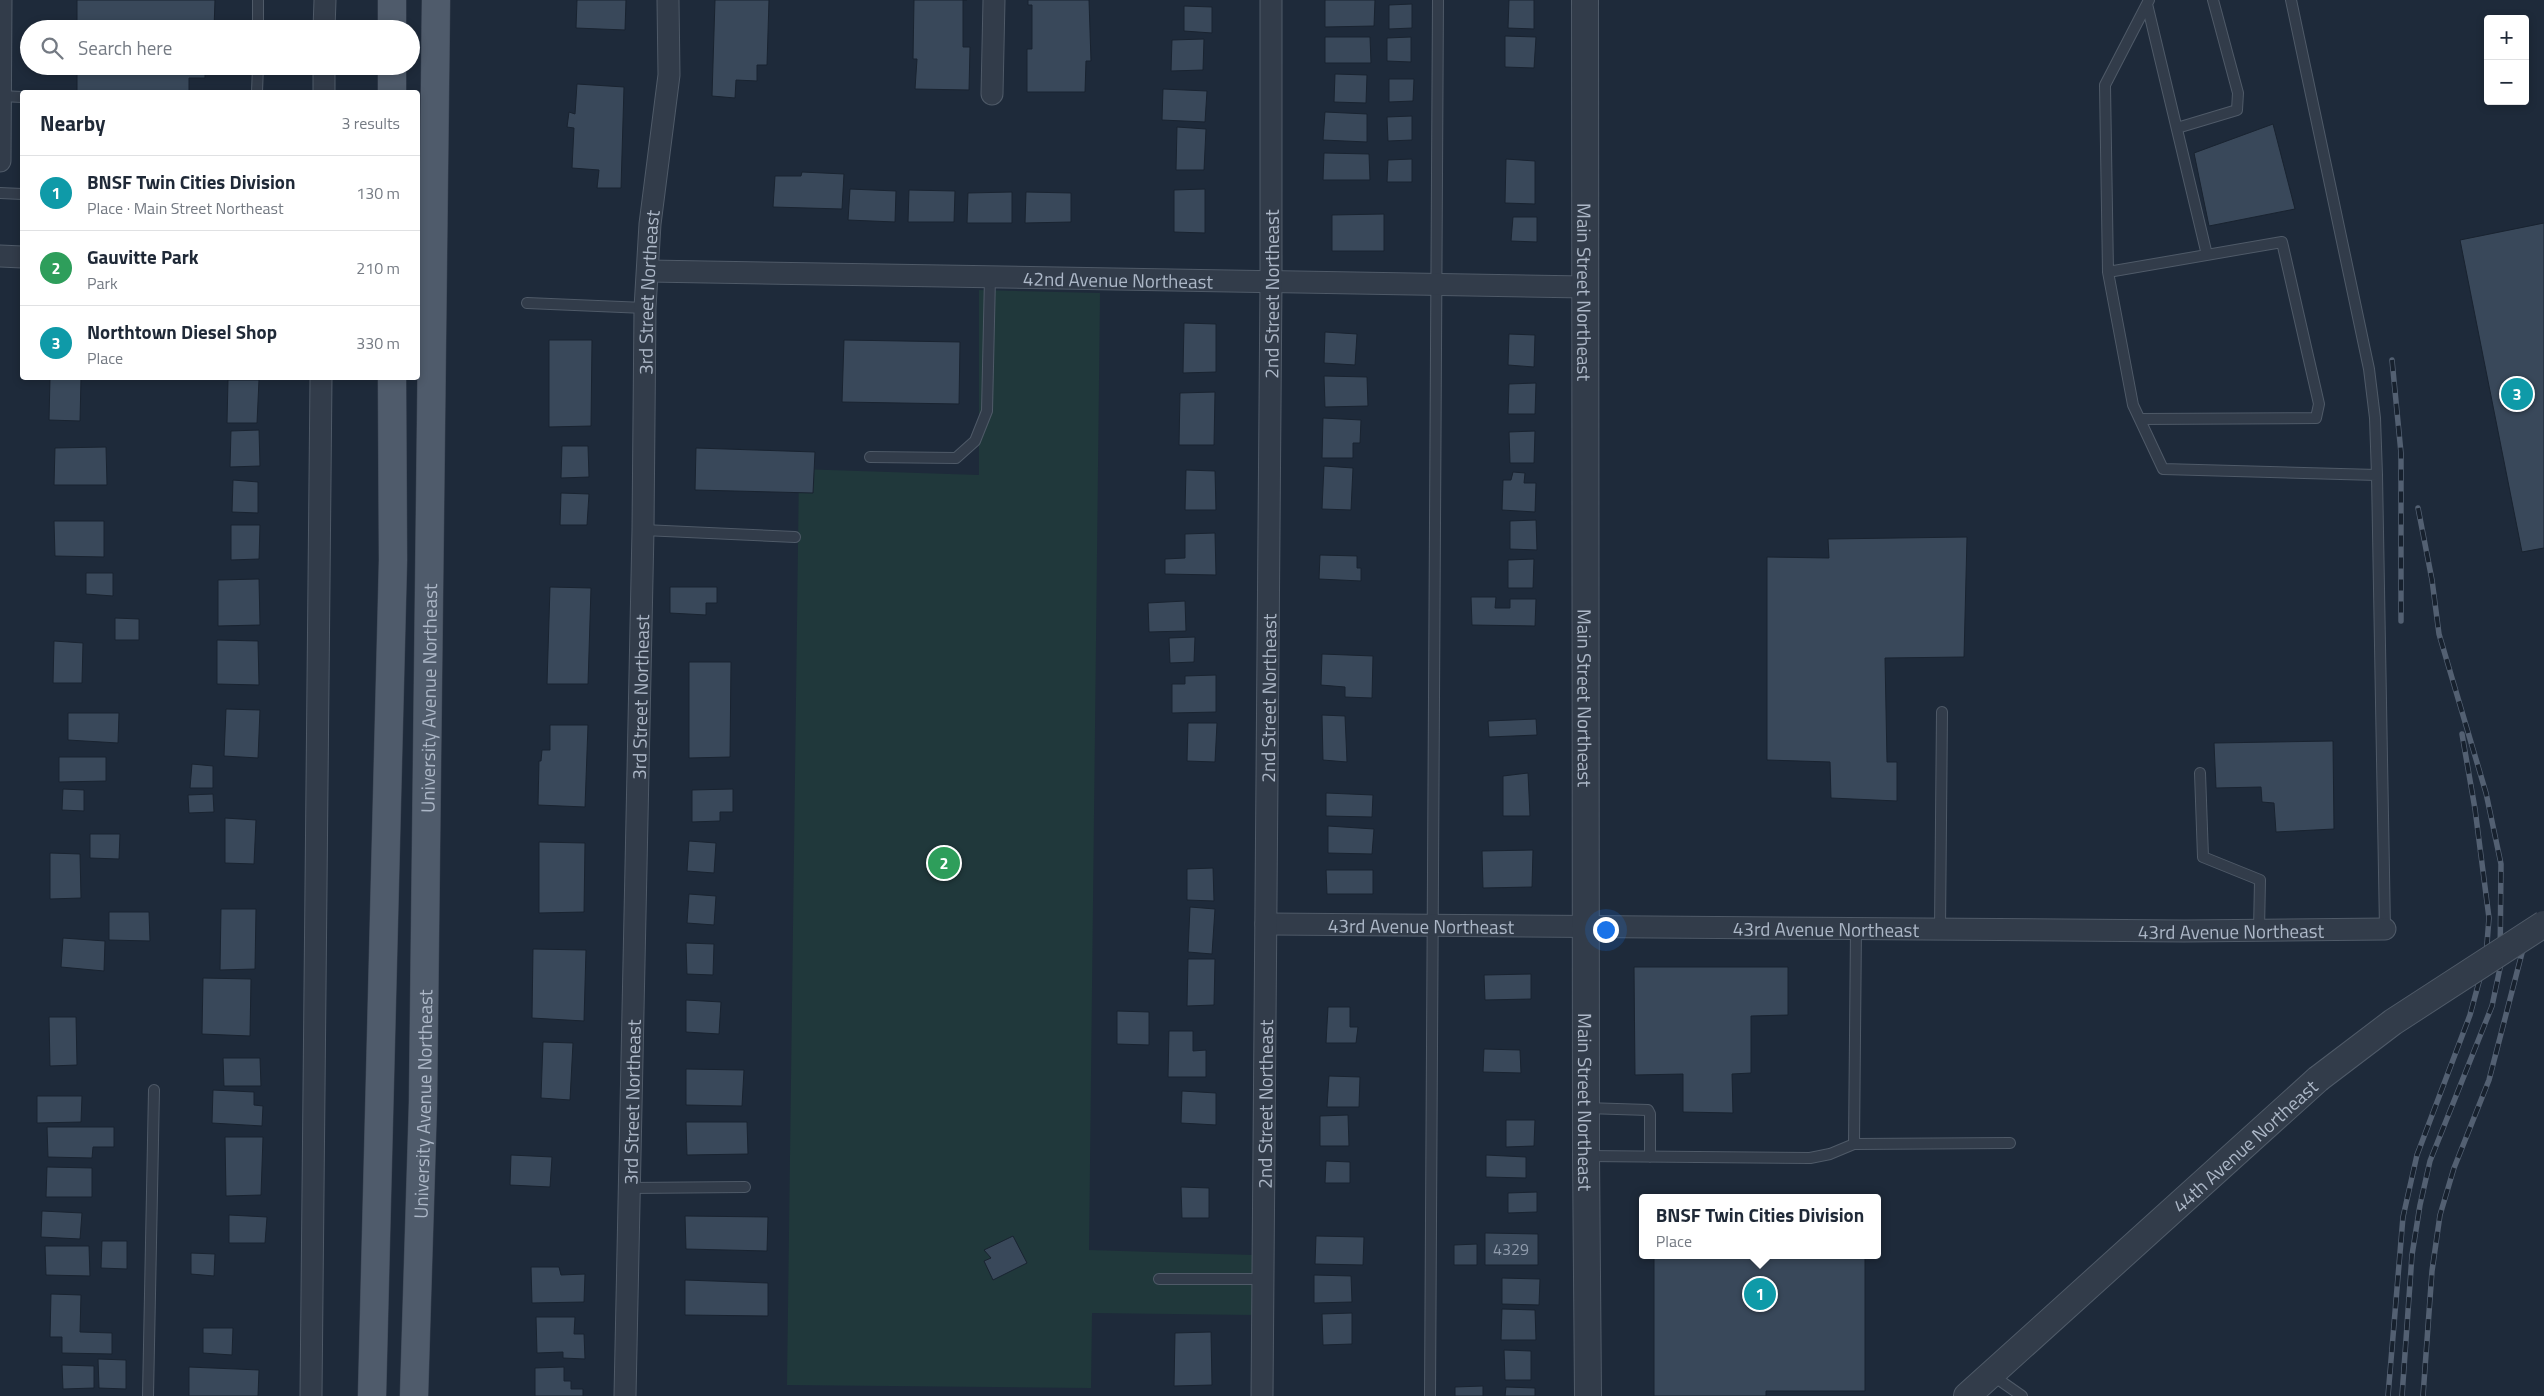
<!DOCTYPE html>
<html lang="en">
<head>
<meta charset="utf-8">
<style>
	body { margin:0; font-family:"Titillium Web",sans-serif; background:#f6f6f7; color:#1f2937 }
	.controls { position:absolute; right:15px; top:15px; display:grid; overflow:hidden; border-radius:5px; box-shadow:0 2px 8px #0003 }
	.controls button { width:45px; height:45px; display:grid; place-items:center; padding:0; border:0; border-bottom:1px solid #e0e1e3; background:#fff; color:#1f2937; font:25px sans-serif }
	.you { position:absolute; left:1605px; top:929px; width:18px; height:18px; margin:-12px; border:4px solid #fff; border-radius:50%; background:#1a73e8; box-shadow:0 0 0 8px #1a73e833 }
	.badge { display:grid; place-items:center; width:32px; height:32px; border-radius:50%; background:#486591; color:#fff; font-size:16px; font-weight:700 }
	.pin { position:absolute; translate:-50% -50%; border:2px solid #fff; box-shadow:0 1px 5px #0006 }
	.popup { position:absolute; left:1639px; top:1194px; width:242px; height:65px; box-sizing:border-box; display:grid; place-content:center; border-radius:5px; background:#fff; filter:drop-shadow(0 1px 4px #0005); font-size:16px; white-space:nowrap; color:#747a83 }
	.popup b { font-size:19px; color:#1f2937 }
	.popup::after { content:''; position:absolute; left:50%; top:100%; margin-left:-10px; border:10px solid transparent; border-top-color:#fff }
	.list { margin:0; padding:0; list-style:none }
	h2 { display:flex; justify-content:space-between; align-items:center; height:65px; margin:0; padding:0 20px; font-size:21px }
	h2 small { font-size:16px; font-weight:400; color:#747a83 }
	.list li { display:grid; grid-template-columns:32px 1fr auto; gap:15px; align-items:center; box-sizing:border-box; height:75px; padding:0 20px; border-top:1px solid #e0e1e3 }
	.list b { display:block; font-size:19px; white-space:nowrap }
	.list p { margin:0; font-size:16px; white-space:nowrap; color:#747a83 }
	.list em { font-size:16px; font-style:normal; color:#747a83 }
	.icon { flex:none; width:28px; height:28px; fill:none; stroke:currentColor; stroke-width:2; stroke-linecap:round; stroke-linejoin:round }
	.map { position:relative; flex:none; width:2544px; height:1396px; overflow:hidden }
	.search { position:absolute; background:#fff; box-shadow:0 2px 8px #0003; left:20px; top:20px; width:400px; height:55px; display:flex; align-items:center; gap:12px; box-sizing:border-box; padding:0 18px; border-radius:28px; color:#747a83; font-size:19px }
	.panel { position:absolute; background:#fff; box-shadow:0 2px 8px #0003; left:20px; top:90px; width:400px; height:290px; border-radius:5px }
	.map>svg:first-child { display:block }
	.green { fill:#20383b }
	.building { fill:#39485a; stroke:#192330 }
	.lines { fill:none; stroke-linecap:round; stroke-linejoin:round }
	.service-casing { stroke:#4f5a68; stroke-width:12 }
	.minor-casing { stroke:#4f5a68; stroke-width:23 }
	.tertiary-casing { stroke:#4f5a68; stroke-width:28 }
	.primary-casing { stroke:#3b4554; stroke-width:29 }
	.service { stroke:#323c4a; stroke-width:10 }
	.minor { stroke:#323c4a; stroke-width:21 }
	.tertiary { stroke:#323c4a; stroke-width:26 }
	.primary { stroke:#4f5b6b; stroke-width:28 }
	.rail-casing { stroke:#536072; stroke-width:5.5 }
	.rail { stroke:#17212e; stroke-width:4; stroke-dasharray:11; stroke-linecap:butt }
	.tertiary-bridge-casing { stroke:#4f5a68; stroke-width:28; stroke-linecap:butt }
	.tertiary-bridge { stroke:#323c4a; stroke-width:26 }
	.labels { text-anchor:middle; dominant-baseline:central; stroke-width:5; stroke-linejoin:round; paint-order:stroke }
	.number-label { font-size:16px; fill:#8f9bac }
	.street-label { font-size:19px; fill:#acb7c7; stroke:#17212e }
</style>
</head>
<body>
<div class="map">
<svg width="2544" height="1396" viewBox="0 0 2544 1396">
	<rect width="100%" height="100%" fill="#1e2a3a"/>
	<path class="green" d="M979 290 1100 293 1089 1250 1253 1255V1315L1092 1313 1091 1388 787 1385 799 469 979 475Z"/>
	<path class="building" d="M77 0H215L214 29H77Z
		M577 0H626L625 30 576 28Z
		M715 0H769L767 65H757V81L736 80 735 98 712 96Z
		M914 0H967H963V47H970L969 90 915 89 917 59H913Z
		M1028 0H1089L1091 61H1086L1085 92H1027V49H1032V5H1028Z
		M1325 0H1375L1374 26 1325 27Z
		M1509 0H1534V29L1508 28Z
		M1412 4V28L1389 29V5Z
		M1184 6 1212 7V33L1184 31Z
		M1505 36 1536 37 1534 68 1505 67Z
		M1325 37H1370L1371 63H1325Z
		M1411 37V62L1387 61V38Z
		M1204 39 1203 70 1171 71 1172 40Z
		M77 66H205V78H189V92H77Z
		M1335 74 1367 75 1366 103 1334 102Z
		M1389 79H1414L1413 101 1389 102Z
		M577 84 624 87 621 188H597L599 170 572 168 574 128 567 127 569 112 575 114Z
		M1163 89 1207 91 1205 122 1162 120Z
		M1325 112 1367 114V142L1323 140Z
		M1412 116V140L1388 141 1387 117Z
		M2273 124 2295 209 2209 226 2194 153Z
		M1177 127 1206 129 1204 170H1176Z
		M1324 153 1369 154 1370 180H1323Z
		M1412 159V182H1387L1388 160Z
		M1506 159 1535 161V204L1505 203Z
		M802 172 844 174 842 209 773 207 775 176H801Z
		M850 189 896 191 895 222 848 220Z
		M1205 189V233L1174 232V190Z
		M909 190 955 191 954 222H908Z
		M1012 192V223H967L968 193Z
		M1026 192 1071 193V222L1025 223Z
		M1384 214V251H1332V215Z
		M1513 217H1537V242L1511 241Z
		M2544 223V548L2522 552 2460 240Z
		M1184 323 1216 324V372L1183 373Z
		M1325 332 1357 334 1355 365 1324 363Z
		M1509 334 1535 335 1534 367 1508 365Z
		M549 340H592L591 426 549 427Z
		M844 340 960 342 959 404 842 402Z
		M1324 376 1367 377 1368 406 1325 407Z
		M50 378 81 379 80 421 49 420Z
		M228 380H259L257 423H227Z
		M1536 383 1535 414H1508L1509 384Z
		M1215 392 1214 445H1179L1180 393Z
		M1323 418 1361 420 1360 443H1353V458H1322Z
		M259 430 260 466 230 467 231 431Z
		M1535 431 1534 463H1510L1509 432Z
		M562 446H588L589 477 561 478Z
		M106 447 107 485H54L55 448Z
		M696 448 815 452 813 493 695 490Z
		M1324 466 1353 468 1351 510 1322 509Z
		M1186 470 1215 471 1216 510H1185Z
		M1513 472 1525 473 1524 483H1536L1535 512 1502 510 1503 480H1511Z
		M233 480 258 482V513L232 512Z
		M561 493 589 494 587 525H560Z
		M1536 520 1537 550 1510 549V521Z
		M54 521H104V557L55 556Z
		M231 525H260L259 559 231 560Z
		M1215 533 1216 575 1165 574V559L1185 558V534Z
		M1967 537 1964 657 1885 658 1887 762H1897V801L1831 798 1830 762 1767 760V557L1829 558 1828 539Z
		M1320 555 1357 556V568H1361V581L1319 579Z
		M1534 559 1533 588H1508V560Z
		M86 573H113V596L86 594Z
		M259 579 260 625 218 626V580Z
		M550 587 591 588 588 684H547Z
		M670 587H717V603H706V615L670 613Z
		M1471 597H1496L1495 608H1510V599H1536L1535 626 1472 625Z
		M1185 601 1186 631 1149 632 1148 603Z
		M115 618 139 619V640H115Z
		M1195 637 1194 662 1170 663 1169 638Z
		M217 640 258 641 259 685 217 684Z
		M54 641 83 643 82 683H53Z
		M1322 654 1373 656 1372 698 1345 697V687L1321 685Z
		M689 662H731L730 757 689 758Z
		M1216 675V712L1172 713V684H1185V676Z
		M226 709 260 710 258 758 224 756Z
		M68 713H119L118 743 68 740Z
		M1322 715 1345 716 1347 762 1323 760Z
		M1536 719 1537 735 1489 737 1488 721Z
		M1188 723H1217L1215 762 1187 761Z
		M550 725H588L585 807 538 805 539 761H541L542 750H550Z
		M2333 741 2334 829 2276 832 2274 803 2262 802 2261 787 2216 788 2214 743Z
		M59 757H106V781L59 782Z
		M192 764 213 766V788H190Z
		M1528 773 1530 816H1503V776Z
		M63 789 84 790V811L62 810Z
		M733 789V812H720V821L692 822V790Z
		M1326 793 1373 795 1372 817 1326 816Z
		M213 794 214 812 189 813 188 795Z
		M225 818 256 820 254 864 225 863Z
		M1328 826 1374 829 1372 854 1328 853Z
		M90 834H120L119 859 90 858Z
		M689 841 716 843 714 873 687 871Z
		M539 842 585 843 584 912 539 913Z
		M1533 850 1532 887 1483 888 1482 851Z
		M50 853 80 854 81 898 50 899Z
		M1213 868 1214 901 1187 900V869Z
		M1326 870H1373V894H1327Z
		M689 894 716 896 714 925 687 923Z
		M1190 907 1215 909 1212 954 1188 952Z
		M221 909H256L255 969 220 970Z
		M109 912H149L150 941 109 940Z
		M63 938 105 941 104 971 61 967Z
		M686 943 714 944 713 975 687 974Z
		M533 949 586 950 584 1021 532 1018Z
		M1188 959H1215L1214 1005 1187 1006Z
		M1634 967H1788V1015L1751 1016V1073L1732 1074 1733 1113 1683 1112V1074L1635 1075Z
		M1531 974V999L1485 1000 1484 975Z
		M203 978 251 979 250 1036 202 1034Z
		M686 1000 721 1002 719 1034 686 1032Z
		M1328 1007H1350V1027H1358L1356 1043H1326Z
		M1117 1011 1149 1012V1045L1117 1044Z
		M49 1017H76L77 1065 50 1066Z
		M1169 1031H1193V1051L1206 1050V1077H1168Z
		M543 1042 573 1043 570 1100 541 1098Z
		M1484 1049 1520 1050 1521 1073 1483 1072Z
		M223 1058H260L261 1086H224Z
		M686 1069 744 1070 742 1106 686 1105Z
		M1329 1076 1360 1077 1359 1107H1327Z
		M213 1090 254 1092V1105L263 1106 262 1126 212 1123Z
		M1182 1091 1216 1093V1125L1181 1123Z
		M37 1096H82L81 1122 37 1123Z
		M1348 1115 1349 1146H1320V1116Z
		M1506 1120H1535L1534 1146 1506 1147Z
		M686 1122H747L748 1154 687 1155Z
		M47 1127H114V1147H93L92 1158 48 1157Z
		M225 1137H263L261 1195 226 1196Z
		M511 1155 552 1157 550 1187 510 1185Z
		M1486 1155 1526 1157V1178L1486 1177Z
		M1326 1161 1350 1162V1183H1325Z
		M47 1167 92 1168V1197H46Z
		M1181 1187 1209 1188V1218H1182Z
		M1537 1192V1212L1508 1213V1193Z
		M1655 1195 1866 1196V1198H1655Z
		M42 1211 82 1213 80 1239 41 1237Z
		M229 1215 267 1217 265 1243H229Z
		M685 1216 768 1217 767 1251 686 1249Z
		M1485 1233 1538 1234V1265H1485Z
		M1013 1236 1027 1263 993 1280 984 1261 991 1258 984 1250Z
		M1316 1236 1364 1237 1363 1265 1315 1264Z
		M102 1241H127V1269L101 1268Z
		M1477 1244V1265H1454V1245Z
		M45 1246H89L90 1276 46 1275Z
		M191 1253 215 1254 214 1276 191 1274Z
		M1654 1255H1865V1391H1766V1396H1654Z
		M531 1267H559L561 1275 585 1274 584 1302 532 1303Z
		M1314 1275 1351 1276 1352 1302 1314 1303Z
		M1502 1278 1540 1279 1539 1305 1502 1304Z
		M685 1280 768 1283V1316L685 1315Z
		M51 1294 81 1295 80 1332 112 1333V1354L62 1353V1337H50Z
		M1502 1309 1535 1310 1536 1340H1501Z
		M1352 1313V1344L1323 1345 1322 1314Z
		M536 1317H575L574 1334H584L585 1359 563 1358V1352L537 1353Z
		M203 1328H233L232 1355 203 1353Z
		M1211 1332 1212 1385 1174 1386 1175 1333Z
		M1504 1350 1531 1351V1380H1505Z
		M98 1359 126 1360V1389L99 1388Z
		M62 1365 94 1366V1388L63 1389Z
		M189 1367 259 1370 258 1396H189Z
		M564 1367V1381H571V1389H583V1396H535V1368Z
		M1483 1386V1396H1455V1387Z
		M1506 1387 1535 1388V1396H1505Z"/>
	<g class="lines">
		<g class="service-casing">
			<path id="service" d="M2149 0 2105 85 2108 272 2133 405 2163 469 2377 475 2375 418 2369 369 2291 0
				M2147 4 2207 255
				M258 29V0
				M257 92 258 66
				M1 96 22 97
				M2177 128 2237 110 2238 93 2213 0
				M0 193 22 194
				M2108 272 2282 242 2319 404 2316 418 2140 419
				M527 303 645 308
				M870 457 956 458 975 441 987 411 990 277
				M2377 475 2385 929
				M643 530 795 537
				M2200 773 2203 857 2260 880 2259 930
				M1940 929 1942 712
				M1586 1108 1648 1110 1650 1114V1157
				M1854 1144 1856 928
				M1587 1156 1810 1158 1830 1154 1854 1144 2010 1143
				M629 1188 745 1187
				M1159 1279H1263
				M1992 1375 2022 1396
				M148 1396 154 1090
				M1430 1396 1438 0"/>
		</g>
		<g class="minor-casing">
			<g id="minor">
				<path d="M324 29 325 0"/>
				<path d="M324 92V66"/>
				<path d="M992 94 994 0"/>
				<path d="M0 161 1 0"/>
				<path d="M0 256 22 257"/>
				<path id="s1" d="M649 271 1585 287"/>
				<path id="s2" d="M1266 924 2184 931 2385 929"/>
				<path d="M311 1396 321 378"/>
				<path id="s3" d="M625 1396 643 530 645 308 650 224 669 75 668 0"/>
				<path id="s4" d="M1262 1396 1271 282V0"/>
			</g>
		</g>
		<g class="tertiary-casing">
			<g id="tertiary">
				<path id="s5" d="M1585 0 1586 1156 1588 1396"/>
				<path id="s6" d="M1967 1396 2318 1079"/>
			</g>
		</g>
		<g class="primary-casing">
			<g id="primary">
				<path d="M392 0V29"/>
				<path d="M392 66V92"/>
				<path d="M372 1396 393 560 392 378"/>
				<path id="s7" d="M414 1396 423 1102 436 0"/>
			</g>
		</g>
		<use href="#service" class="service"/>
		<use href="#minor" class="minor"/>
		<use href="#tertiary" class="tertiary"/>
		<use href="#primary" class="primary"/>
		<g class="rail-casing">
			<path id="rail" d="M2392 360 2401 453V621
				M2388 1396 2403 1217 2417 1155 2470 1015 2486 956 2489 918 2475 809 2462 734
				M2402 1396 2412 1255 2420 1205 2430 1161 2492 1006 2500 968 2501 864 2486 793 2439 634 2432 580 2418 508
				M2423 1396 2432 1271 2440 1215 2454 1168 2489 1080 2523 949"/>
		</g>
		<use href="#rail" class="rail"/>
		<g class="tertiary-bridge-casing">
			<path id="tertiary-bridge" d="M2318 1079 2393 1022 2544 924"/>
		</g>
		<use href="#tertiary-bridge" class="tertiary-bridge"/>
	</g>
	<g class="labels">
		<g class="number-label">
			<text x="1511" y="1249">4329</text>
		</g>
		<g class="street-label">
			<text stroke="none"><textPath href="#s1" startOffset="469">42nd Avenue Northeast</textPath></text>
			<text stroke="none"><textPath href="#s3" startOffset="1104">3rd Street Northeast</textPath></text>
			<text stroke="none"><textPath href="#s4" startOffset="1102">2nd Street Northeast</textPath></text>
			<text stroke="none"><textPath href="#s5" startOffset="292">Main Street Northeast</textPath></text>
			<text stroke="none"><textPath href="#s3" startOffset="699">3rd Street Northeast</textPath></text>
			<text stroke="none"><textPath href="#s7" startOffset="698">University Avenue Northeast</textPath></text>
			<text stroke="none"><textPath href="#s4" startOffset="698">2nd Street Northeast</textPath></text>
			<text stroke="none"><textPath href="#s5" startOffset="698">Main Street Northeast</textPath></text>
			<text stroke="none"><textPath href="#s2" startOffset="155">43rd Avenue Northeast</textPath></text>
			<text stroke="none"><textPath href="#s2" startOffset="560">43rd Avenue Northeast</textPath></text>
			<text stroke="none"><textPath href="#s2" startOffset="965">43rd Avenue Northeast</textPath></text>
			<text stroke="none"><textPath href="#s3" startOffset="294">3rd Street Northeast</textPath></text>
			<text stroke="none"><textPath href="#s7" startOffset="292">University Avenue Northeast</textPath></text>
			<text stroke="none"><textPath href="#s4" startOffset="292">2nd Street Northeast</textPath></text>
			<text stroke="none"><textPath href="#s5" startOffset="1102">Main Street Northeast</textPath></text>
			<text stroke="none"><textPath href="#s6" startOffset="374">44th Avenue Northeast</textPath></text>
		</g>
	</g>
</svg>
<div class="controls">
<button>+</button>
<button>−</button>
</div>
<div class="you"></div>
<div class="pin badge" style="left:1760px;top:1294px;background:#0f9aa8">1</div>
<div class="popup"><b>BNSF Twin Cities Division</b>Place</div>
<div class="pin badge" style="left:944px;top:863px;background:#2e9e5b">2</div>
<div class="pin badge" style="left:2517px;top:394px;background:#0f9aa8">3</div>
<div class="search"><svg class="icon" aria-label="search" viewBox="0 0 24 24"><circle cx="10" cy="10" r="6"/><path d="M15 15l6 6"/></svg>Search here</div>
<section class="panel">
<h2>Nearby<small>3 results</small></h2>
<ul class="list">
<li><span class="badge" style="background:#0f9aa8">1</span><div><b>BNSF Twin Cities Division</b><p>Place · Main Street Northeast</p></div><em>130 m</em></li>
<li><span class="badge" style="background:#2e9e5b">2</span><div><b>Gauvitte Park</b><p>Park</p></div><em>210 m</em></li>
<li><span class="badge" style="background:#0f9aa8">3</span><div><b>Northtown Diesel Shop</b><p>Place</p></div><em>330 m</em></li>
</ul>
</section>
</div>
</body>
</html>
